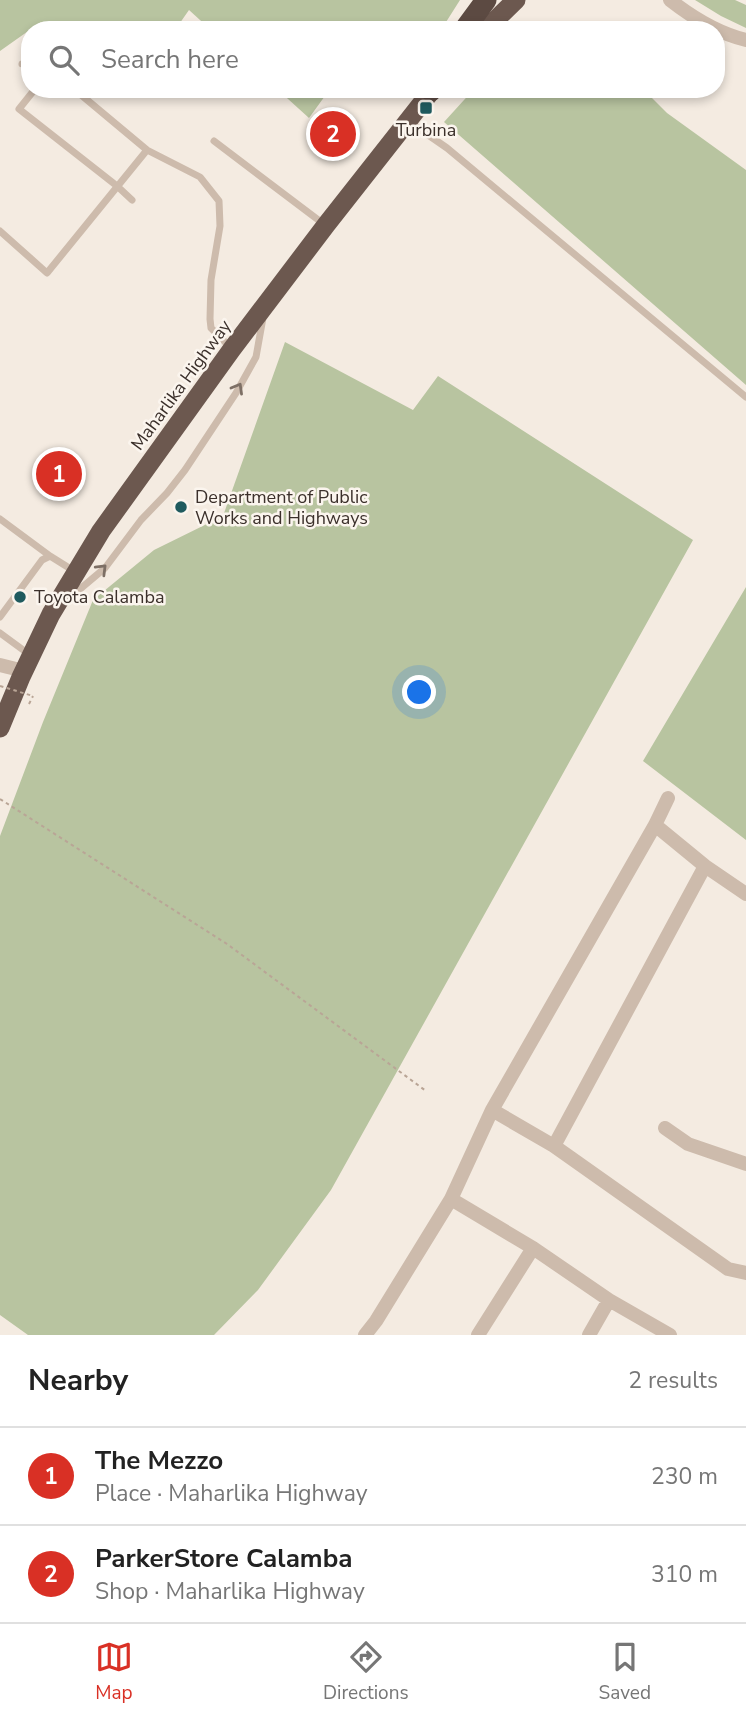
<!DOCTYPE html>
<html lang="en">
<head>
<meta charset="utf-8">
<style>
	body { margin:0; font-family:"Nunito Sans",sans-serif; background:#f2f2f2; color:#222 }
	.you { position:absolute; left:420px; top:693px; width:24px; height:24px; margin:-18px; border:5px solid #fff; border-radius:50%; background:#1a73e8; box-shadow:0 0 0 10px #1a73e833 }
	.badge { display:grid; place-items:center; width:46px; height:46px; border-radius:50%; background:#d93025; color:#fff; font-size:23px; font-weight:700 }
	.pin { position:absolute; translate:-50% -50%; border:4px solid #fff; box-shadow:0 2px 7px #0006 }
	.list { margin:0; padding:0; list-style:none }
	h2 { display:flex; justify-content:space-between; align-items:center; height:91px; margin:0; padding:0 28px; font-size:30px }
	h2 small { font-size:23px; font-weight:400; color:#767676 }
	.list li { display:grid; grid-template-columns:46px 1fr auto; gap:21px; align-items:center; box-sizing:border-box; height:98px; padding:0 28px; border-top:2px solid #e0e0e0 }
	.list b { display:block; font-size:26px; white-space:nowrap }
	.list p { margin:0; font-size:23px; white-space:nowrap; color:#767676 }
	.list em { font-size:23px; font-style:normal; color:#767676 }
	.icon { flex:none; width:38px; height:38px; fill:none; stroke:currentColor; stroke-width:2; stroke-linecap:round; stroke-linejoin:round }
	.map { position:relative; flex:none; width:746px; height:1335px; overflow:hidden }
	.search { position:absolute; background:#fff; box-shadow:0 4px 10px #0003; left:21px; right:21px; top:21px; height:77px; display:flex; align-items:center; gap:18px; box-sizing:border-box; padding:0 24px; border-radius:28px; color:#767676; font-size:26px }
	.sheet { height:287px; background:#fff }
	nav { display:flex; justify-content:space-around; align-items:center; box-sizing:border-box; height:98px; border-top:2px solid #e0e0e0; background:#fff; font-size:19px; color:#767676 }
	nav a { display:grid; justify-items:center; gap:4px }
	nav .on { color:#d93025 }
	.map>svg:first-child { display:block }
	.green { fill:#b8c4a0 }
	.lines { fill:none; stroke-linecap:round; stroke-linejoin:round }
	.path { stroke:#b9a596; stroke-width:2; stroke-dasharray:3.5 3.5; stroke-linecap:butt }
	.service { stroke:#cdbbac; stroke-width:7 }
	.minor { stroke:#cdbbac; stroke-width:14 }
	.trunk { stroke:#6c584f; stroke-width:19 }
	.motorway { stroke:#5c4a42; stroke-width:21 }
	.path-bridge { stroke:#b9a596; stroke-width:2; stroke-dasharray:3.5 3.5; stroke-linecap:butt }
	.oneway { stroke:#7d6f65 }
	.poi-dot { fill:#1f5a5e; stroke:#fbf5ee; stroke-width:2.5 }
	.labels { text-anchor:middle; dominant-baseline:central; stroke-width:5; stroke-linejoin:round; paint-order:stroke }
	.poi-label { font-size:18px; fill:#3b302b; stroke:#fbf5ee; text-anchor:start }
	.street-label { font-size:18px; fill:#3b302b; stroke:#fbf5ee }
</style>
</head>
<body>
<div class="map">
<svg width="746" height="1335" viewBox="0 0 746 1335">
	<rect width="100%" height="100%" fill="#f4ebe1"/>
	<path class="green" d="M0 0H460L441 30H211L189 10 175 30H51L41 22 0 51Z
		M695 0H735L746 5V28L721 16Z
		M277 89H330L309 118Z
		M474 89H643L667 113 746 170V385L444 122Z
		M285 342 413 410 438 376 693 540 331 1190 258 1290 214 1335H28L0 1315V836L43 722 93 600 154 550 223 516Z
		M746 587V840L643 761Z"/>
	<g class="lines">
		<path class="path" d="M29 704 33 696
			M0 799 227 944 426 1091"/>
		<path class="service" d="M22 64 30 65
			M35 89 19 109 117 186 132 200
			M74 89 147 150 200 177 219 201 220 226 211 280 210 319 211 328 230 347
			M408 121 447 148 746 397
			M214 141 325 225
			M0 231 47 273 147 150
			M0 519 50 556
			M67 600 105 568 141 520 167 493 185 470 236 393 256 357 263 318
			M0 617 42 560 50 556 74 571
			M0 633 30 655"/>
		<path class="minor" d="M670 0C693 18 717 33 746 40
			M0 665 24 671
			M655 825 705 866 746 894
			M492 1110 554 1146 728 1269 746 1273
			M665 1128 688 1144 746 1164
			M554 1146 705 866
			M451 1199 533 1248 609 1300 670 1335
			M365 1335 376 1321 451 1199 492 1110 655 825 668 798
			M478 1335 533 1248
			M589 1335 609 1300"/>
		<path class="trunk" d="M485 30 516 0
			M0 728 21 677 51 614 101 531 232 349 326 225 433 89"/>
		<path class="motorway" d="M464 30 486 0
			M431 91 432 89"/>
		<path class="path-bridge" d="M0 686 33 696"/>
	</g>
	<defs><path id="oneway-chevron" d="M-2-3.5L2.5 0L-2 3.5" fill="none" stroke-width="1.6" stroke-linecap="round" stroke-linejoin="round" transform="scale(1.75)"/></defs>
	<g class="oneway">
		<use href="#oneway-chevron" transform="translate(238 388) rotate(-60)"/>
		<use href="#oneway-chevron" transform="translate(102 569) rotate(-45)"/>
	</g>
	<g class="poi-dot">
		<rect x="419" y="101" width="14" height="14" rx="3.5"/>
		<circle cx="181" cy="507" r="7"/>
		<circle cx="20" cy="597" r="7"/>
	</g>
	<g class="labels">
		<g class="poi-label">
			<text x="426" y="130" text-anchor="middle">Turbina</text>
			<text x="195" y="497">Department of Public<tspan x="195" dy="21">Works and Highways</tspan></text>
			<text x="34" y="597">Toyota Calamba</text>
		</g>
		<g class="street-label">
			<text transform="translate(181 385) rotate(-54)">Maharlika Highway</text>
		</g>
	</g>
</svg>
<div class="you"></div>
<div class="pin badge" style="left:59px;top:474px">1</div>
<div class="pin badge" style="left:333px;top:134px">2</div>
<div class="search"><svg class="icon" aria-label="search" viewBox="0 0 24 24"><circle cx="10" cy="10" r="6"/><path d="M15 15l6 6"/></svg>Search here</div>
</div>
<section class="sheet">
<h2>Nearby<small>2 results</small></h2>
<ul class="list">
<li><span class="badge">1</span><div><b>The Mezzo</b><p>Place · Maharlika Highway</p></div><em>230 m</em></li>
<li><span class="badge">2</span><div><b>ParkerStore Calamba</b><p>Shop · Maharlika Highway</p></div><em>310 m</em></li>
</ul>
</section>
<nav>
<a class="on"><svg class="icon" aria-label="map" viewBox="0 0 24 24"><path d="M3 6l6-2 6 2 6-2v14l-6 2-6-2-6 2zM9 4v14M15 6v14"/></svg>Map</a>
<a><svg class="icon" aria-label="directions" viewBox="0 0 24 24"><path d="M12 3l9 9-9 9-9-9zM9 14v-3h6M13 9l2 2-2 2"/></svg>Directions</a>
<a><svg class="icon" aria-label="saved" viewBox="0 0 24 24"><path d="M7 4h10v16l-5-4-5 4z"/></svg>Saved</a>
</nav>
</body>
</html>
